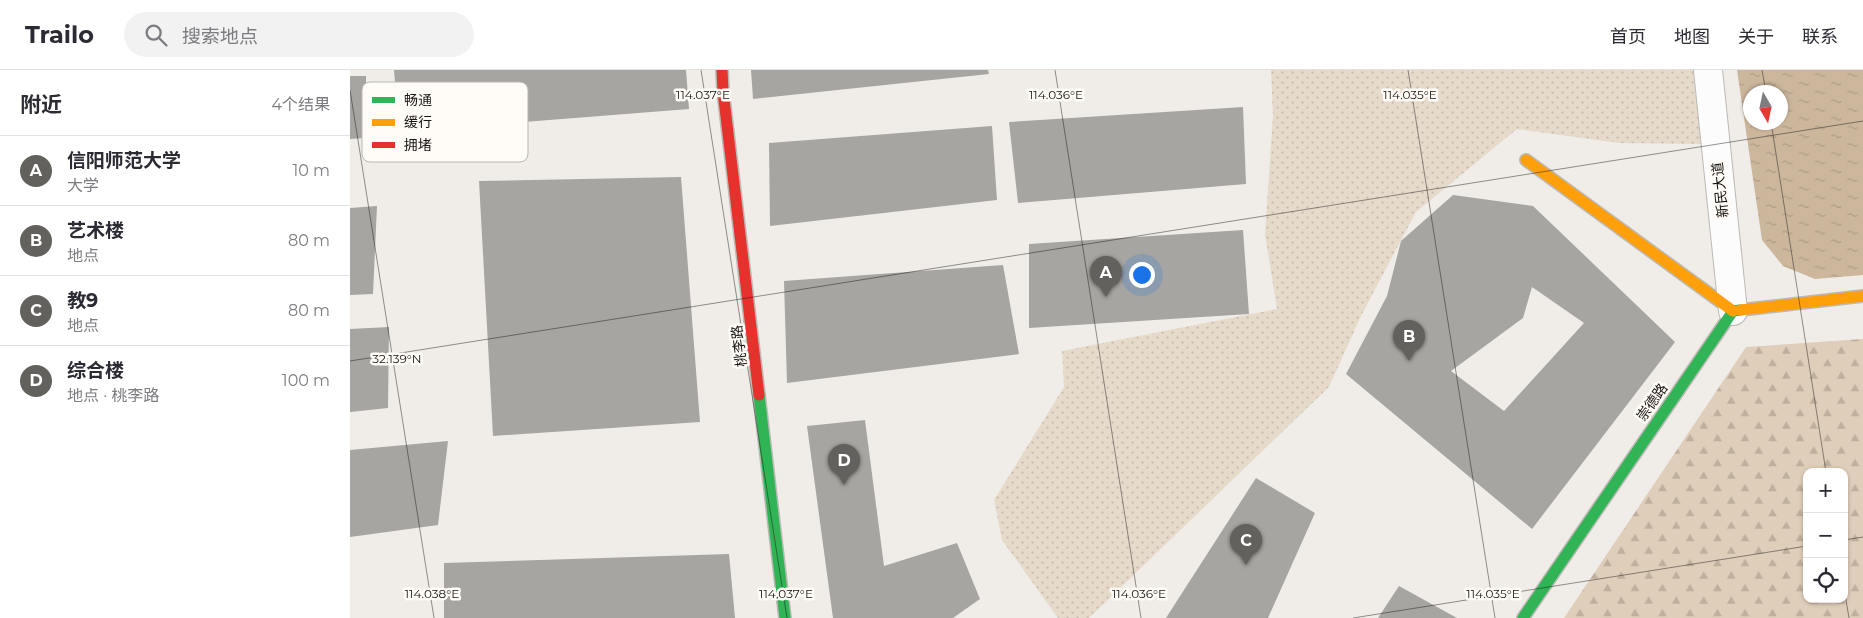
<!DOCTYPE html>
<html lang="zh">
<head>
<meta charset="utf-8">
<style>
	body { margin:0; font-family:Montserrat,"Noto Sans SC",sans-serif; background:#f2f2f3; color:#2b2b33 }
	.controls { position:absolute; right:15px; bottom:15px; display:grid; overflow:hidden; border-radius:10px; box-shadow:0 1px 4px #0004 }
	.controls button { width:45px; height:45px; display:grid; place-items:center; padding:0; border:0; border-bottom:1px solid #e1e1e2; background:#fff; color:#2b2b33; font:25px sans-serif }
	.compass { position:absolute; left:1393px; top:15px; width:45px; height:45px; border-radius:50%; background:#fff; box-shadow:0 1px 4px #0004; rotate:171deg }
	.you { position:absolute; left:791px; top:204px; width:18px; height:18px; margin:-12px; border:4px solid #fff; border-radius:50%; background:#1a73e8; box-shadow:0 0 0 8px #1a73e833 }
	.badge { display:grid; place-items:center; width:32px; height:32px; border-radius:50%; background:#63615d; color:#fff; font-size:16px; font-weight:700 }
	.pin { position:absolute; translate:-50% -41px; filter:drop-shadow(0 1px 2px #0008) }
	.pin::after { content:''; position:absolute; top:26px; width:18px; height:15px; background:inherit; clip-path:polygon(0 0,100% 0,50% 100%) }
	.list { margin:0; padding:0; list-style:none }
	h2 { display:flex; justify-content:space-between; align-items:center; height:65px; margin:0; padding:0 20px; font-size:21px }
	h2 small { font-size:16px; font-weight:400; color:#7c7c81 }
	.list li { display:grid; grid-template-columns:32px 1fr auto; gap:15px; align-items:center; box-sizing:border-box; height:70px; padding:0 20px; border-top:1px solid #e1e1e2 }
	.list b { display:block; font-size:19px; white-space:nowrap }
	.list p { margin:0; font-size:16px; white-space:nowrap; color:#7c7c81 }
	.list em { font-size:16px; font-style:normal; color:#7c7c81 }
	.icon { flex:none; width:28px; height:28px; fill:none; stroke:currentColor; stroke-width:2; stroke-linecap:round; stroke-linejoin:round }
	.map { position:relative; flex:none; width:1513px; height:548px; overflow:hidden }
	header { display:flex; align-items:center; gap:30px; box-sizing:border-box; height:70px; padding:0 25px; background:#fff; border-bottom:1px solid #e1e1e2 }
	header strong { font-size:24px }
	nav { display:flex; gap:28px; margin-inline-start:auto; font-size:18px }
	.search { width:350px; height:45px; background:#f2f2f3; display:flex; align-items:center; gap:12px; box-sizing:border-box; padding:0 18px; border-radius:28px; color:#7c7c81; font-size:19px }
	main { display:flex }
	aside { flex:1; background:#fff }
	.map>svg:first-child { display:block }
	.forest { fill:url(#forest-firs); fill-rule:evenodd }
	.park { fill:url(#park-dots) }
	.water { fill:url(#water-ripples); fill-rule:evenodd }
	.building { fill:#a7a5a1; fill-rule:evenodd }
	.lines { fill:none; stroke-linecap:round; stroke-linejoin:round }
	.street-casing { stroke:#bcb9b5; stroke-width:30 }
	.fast-casing { stroke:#bcb9b5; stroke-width:14 }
	.slow-casing { stroke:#bcb9b5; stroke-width:14 }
	.jam-casing { stroke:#bcb9b5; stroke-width:14 }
	.street { stroke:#fdfcfc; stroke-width:28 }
	.fast { stroke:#30b455; stroke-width:11 }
	.slow { stroke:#ff9f0a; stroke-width:11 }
	.jam { stroke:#e5322d; stroke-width:11 }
	.ticks { fill:none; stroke:#171512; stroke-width:1; stroke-opacity:0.45 }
	.labels { text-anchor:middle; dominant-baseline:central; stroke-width:5; stroke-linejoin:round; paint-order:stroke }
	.street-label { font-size:14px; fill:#171512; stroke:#fffbf6 }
	.key { fill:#fffbf6; stroke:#b9b6b2; stroke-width:1 }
	.key-label { font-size:14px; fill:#171512 }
	.ticks-label { font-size:12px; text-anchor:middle; fill:#171512; stroke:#fffbf6; stroke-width:5; stroke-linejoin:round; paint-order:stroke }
</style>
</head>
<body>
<header>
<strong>Trailo</strong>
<div class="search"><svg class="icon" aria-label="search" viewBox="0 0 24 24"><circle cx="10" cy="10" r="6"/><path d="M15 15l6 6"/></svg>搜索地点</div>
<nav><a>首页</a><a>地图</a><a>关于</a><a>联系</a></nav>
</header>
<main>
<aside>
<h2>附近<small>4个结果</small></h2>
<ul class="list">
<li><span class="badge">A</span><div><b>信阳师范大学</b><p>大学</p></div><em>10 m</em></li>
<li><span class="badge">B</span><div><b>艺术楼</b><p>地点</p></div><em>80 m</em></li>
<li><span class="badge">C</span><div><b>教9</b><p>地点</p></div><em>80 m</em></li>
<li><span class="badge">D</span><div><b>综合楼</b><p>地点 · 桃李路</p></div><em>100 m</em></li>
</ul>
</aside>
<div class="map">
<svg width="1513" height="548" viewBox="0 0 1513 548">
	<defs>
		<pattern id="forest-firs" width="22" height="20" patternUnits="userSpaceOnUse" patternTransform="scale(1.25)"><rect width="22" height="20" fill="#dfceb9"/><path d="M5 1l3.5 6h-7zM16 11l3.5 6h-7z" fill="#bfb09e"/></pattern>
		<pattern id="park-dots" width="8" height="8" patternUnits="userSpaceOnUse" patternTransform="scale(1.25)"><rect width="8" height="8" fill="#e6dacb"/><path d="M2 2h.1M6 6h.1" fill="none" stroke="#c5baad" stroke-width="1.8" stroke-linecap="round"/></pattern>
		<pattern id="water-ripples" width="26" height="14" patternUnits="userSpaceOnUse" patternTransform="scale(1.25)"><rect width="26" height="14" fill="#ccb79d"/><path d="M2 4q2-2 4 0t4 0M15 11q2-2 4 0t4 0" fill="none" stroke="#ae9c86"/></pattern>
	</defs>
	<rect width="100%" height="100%" fill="#f0ede8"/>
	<path class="forest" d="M1513 269V548H1214L1396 277ZM1457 402H1494V529H1457Z"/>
	<path class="park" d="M921 0H1343L1352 74 1269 73 1167 59 1066 142 1011 246 979 317 739 548H708L652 470 644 430 714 317 712 281 927 239 915 164 923 46Z"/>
	<path class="water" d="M1387 0H1513V205L1465 209 1433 196 1412 170ZM1400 22H1430V52H1400Z"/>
	<path class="building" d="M44 0H336L339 39 49 62Z
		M401 0H638L639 4 403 29Z
		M0 6H16V68L0 69Z
		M893 37 896 114 668 133 659 52Z
		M642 56 647 130 420 156 419 73Z
		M331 107 350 352 143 366 129 111Z
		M1103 125 1183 136 1325 272 1182 459 996 304 1037 226 1051 171ZM1182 217 1234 253 1154 341 1101 301 1173 248Z
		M27 136 23 224 0 225V138Z
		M893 160 899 244 679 258V174Z
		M653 195 669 284 437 313 434 211Z
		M39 257 38 338 0 342V259Z
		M515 350 534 496 607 473 630 529 603 548H483L457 356Z
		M98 371 88 455 0 467V380Z
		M906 408 965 443 918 548H816Z
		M379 484 385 548H94V493Z
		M1049 516 1107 548H1028Z"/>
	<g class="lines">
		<g class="street-casing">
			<path id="street" d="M1358 0 1383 241"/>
		</g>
		<g class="fast-casing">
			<path id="fast" d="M409 325 435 548
				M1173 548 1383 241 1390 240"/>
		</g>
		<g class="slow-casing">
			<path id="slow" d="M1176 90 1383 241
				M1390 240 1513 226"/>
		</g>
		<g class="jam-casing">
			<path id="jam" d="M372 0 373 21 409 325"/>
		</g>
		<use href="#street" class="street"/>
		<use href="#fast" class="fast"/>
		<use href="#slow" class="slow"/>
		<use href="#jam" class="jam"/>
	</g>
	<path class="ticks" d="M351 0 437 548M705 0 791 548M1058 0 1145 548M1412 0 1416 22M0 20 84 548M1421 52 1476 402M0 291 1513 51M1494 470 1513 467M1494 518 1499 548M1003 548 1457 476"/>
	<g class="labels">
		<g class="street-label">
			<text transform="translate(1370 120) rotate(-96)">新民大道</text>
			<text transform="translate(389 276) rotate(-97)">桃李路</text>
			<text transform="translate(1302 332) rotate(-55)">崇德路</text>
		</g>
	</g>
	<rect x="12" y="12" width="166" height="80" rx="8" class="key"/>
	<rect x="22" y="27" width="23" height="6" fill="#30b455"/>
	<rect x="22" y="49" width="23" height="7" fill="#ff9f0a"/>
	<rect x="22" y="72" width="23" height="6" fill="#e5322d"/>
	<g class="key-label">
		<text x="54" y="35">畅通</text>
		<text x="54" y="57">缓行</text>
		<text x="54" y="80">拥堵</text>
	</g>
	<g class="ticks-label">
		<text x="353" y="29">114.037°E</text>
		<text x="706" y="29">114.036°E</text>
		<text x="1060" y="29">114.035°E</text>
		<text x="47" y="293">32.139°N</text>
		<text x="82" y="528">114.038°E</text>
		<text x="436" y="528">114.037°E</text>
		<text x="789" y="528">114.036°E</text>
		<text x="1143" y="528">114.035°E</text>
	</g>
</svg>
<div class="controls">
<button>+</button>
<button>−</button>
<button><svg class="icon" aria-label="locate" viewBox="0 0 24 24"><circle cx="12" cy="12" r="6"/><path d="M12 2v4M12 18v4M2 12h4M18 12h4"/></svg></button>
</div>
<svg class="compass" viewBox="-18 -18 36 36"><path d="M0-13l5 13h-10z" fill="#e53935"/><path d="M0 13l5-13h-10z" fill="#7c7c81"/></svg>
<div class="you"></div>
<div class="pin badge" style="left:756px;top:227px">A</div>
<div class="pin badge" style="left:1059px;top:291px">B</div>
<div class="pin badge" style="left:896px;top:495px">C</div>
<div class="pin badge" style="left:494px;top:415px">D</div>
</div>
</main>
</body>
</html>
